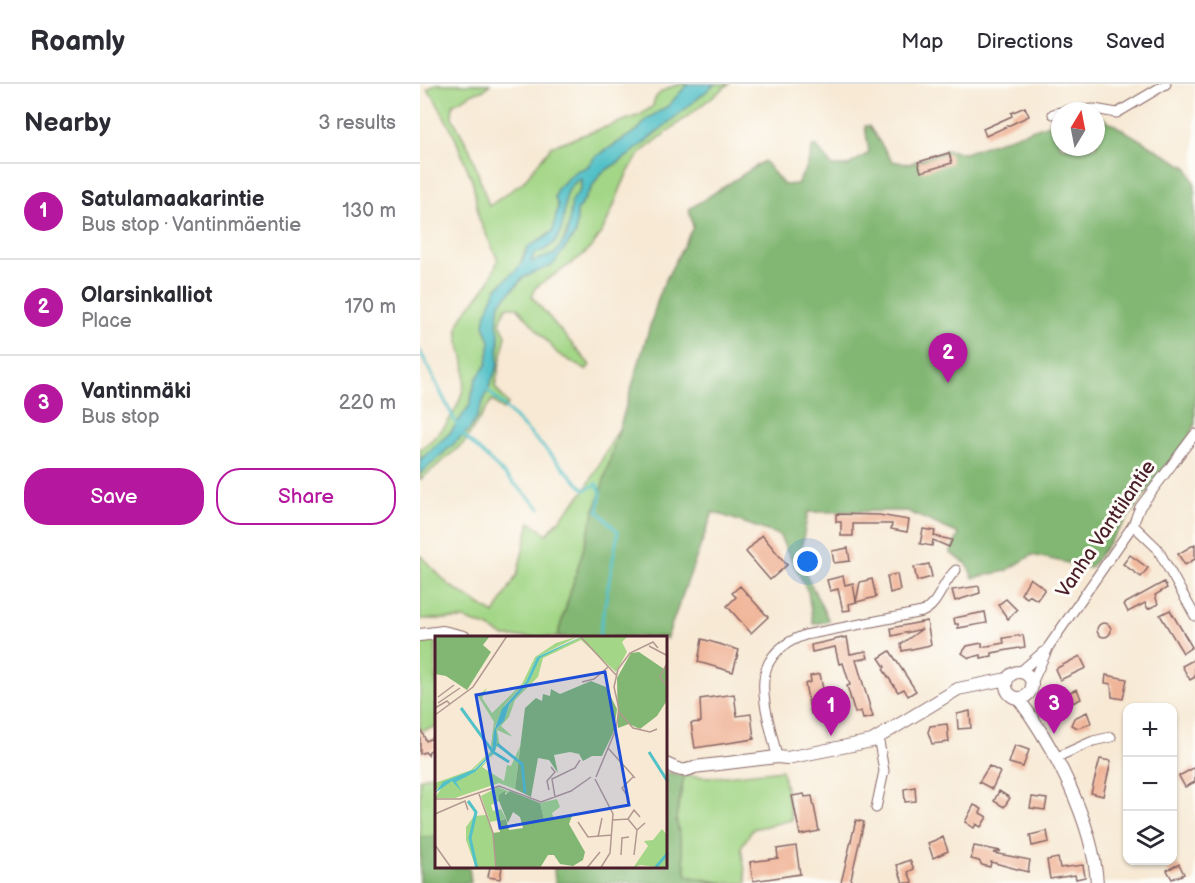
<!DOCTYPE html>
<html lang="en">
<head>
<meta charset="utf-8">
<style>
	body { margin:0; font-family:"Balsamiq Sans",sans-serif; background:#f7f7f7; color:#2b2b33 }
	.controls { position:absolute; right:18px; bottom:18px; display:grid; overflow:hidden; border-radius:12px; box-shadow:0 2px 4px #0004 }
	.controls button { width:54px; height:54px; display:grid; place-items:center; padding:0; border:0; border-bottom:2px solid #e1e1e2; background:#fff; color:#2b2b33; font:30px sans-serif }
	.compass { position:absolute; left:631px; top:18px; width:54px; height:54px; border-radius:50%; background:#fff; box-shadow:0 2px 4px #0004; rotate:10deg }
	.you { position:absolute; left:388px; top:478px; width:21px; height:21px; margin:-15px; border:4px solid #fff; border-radius:50%; background:#1a73e8; box-shadow:0 0 0 9px #1a73e833 }
	.badge { display:grid; place-items:center; width:39px; height:39px; border-radius:50%; background:#b5179e; color:#fff; font-size:20px; font-weight:700 }
	.pin { position:absolute; translate:-50% -50px; filter:drop-shadow(0 2px 3px #0008) }
	.pin::after { content:''; position:absolute; top:32px; width:21px; height:18px; background:inherit; clip-path:polygon(0 0,100% 0,50% 100%) }
	.list { margin:0; padding:0; list-style:none }
	h2 { display:flex; justify-content:space-between; align-items:center; height:78px; margin:0; padding:0 24px; font-size:26px }
	h2 small { font-size:20px; font-weight:400; color:#7c7c81 }
	.list li { display:grid; grid-template-columns:39px 1fr auto; gap:18px; align-items:center; box-sizing:border-box; height:96px; padding:0 24px; border-top:2px solid #e1e1e2 }
	.list b { display:block; font-size:22px; white-space:nowrap }
	.list p { margin:0; font-size:20px; white-space:nowrap; color:#7c7c81 }
	.list em { font-size:20px; font-style:normal; color:#7c7c81 }
	.actions { display:flex; gap:12px; padding:18px 24px }
	.actions a { flex:1; padding:14px 0; border:2px solid #b5179e; border-radius:24px; text-align:center; font-size:21px; color:#b5179e }
	.actions .main { background:#b5179e; color:#fff }
	.icon { flex:none; width:33px; height:33px; fill:none; stroke:currentColor; stroke-width:2; stroke-linecap:round; stroke-linejoin:round }
	.map { position:relative; flex:none; width:775px; height:799px; overflow:hidden }
	header { display:flex; align-items:center; gap:36px; box-sizing:border-box; height:84px; padding:0 30px; background:#fff; border-bottom:2px solid #e1e1e2 }
	header strong { font-size:28px }
	nav { display:flex; gap:33px; margin-inline-start:auto; font-size:21px }
	main { display:flex }
	aside { flex:1; background:#fff }
	.map>svg:first-child { display:block }
	.green { fill:#a3d686; stroke:#767a58; stroke-width:1.5 }
	.forest { fill:#82b773; stroke:#666b4f; stroke-width:1.5 }
	.water { fill:#53c1c8; stroke:#4e707a; stroke-width:1.5; fill-rule:evenodd }
	.lines { fill:none; stroke-linecap:round; stroke-linejoin:round }
	.stream { stroke:#53c1c8; stroke-width:3 }
	.building { fill:#f0b396 }
	.minor-casing { stroke:#876666; stroke-width:11 }
	.tertiary-casing { stroke:#876666; stroke-width:14 }
	.minor { stroke:#fff; stroke-width:9 }
	.tertiary { stroke:#fff; stroke-width:12 }
	.labels { text-anchor:middle; dominant-baseline:central; stroke-width:6; stroke-linejoin:round; paint-order:stroke }
	.street-label { font-size:20px; fill:#4a1f2b; stroke:#fdfcf7 }
	.inset-river { fill:none; stroke:#53c1c8; stroke-width:3 }
	.inset-road { fill:none; stroke:#b29890; stroke-width:1.5 }
	.view { fill:#1d4ed8; fill-opacity:0.15; stroke:#1d4ed8; stroke-width:3 }
	.inset-edge { fill:none; stroke:#4a1f2b; stroke-width:3 }
</style>
</head>
<body>
<header>
<strong>Roamly</strong>
<nav><a>Map</a><a>Directions</a><a>Saved</a></nav>
</header>
<main>
<aside>
<h2>Nearby<small>3 results</small></h2>
<ul class="list">
<li><span class="badge">1</span><div><b>Satulamaakarintie</b><p>Bus stop · Vantinmäentie</p></div><em>130 m</em></li>
<li><span class="badge">2</span><div><b>Olarsinkalliot</b><p>Place</p></div><em>170 m</em></li>
<li><span class="badge">3</span><div><b>Vantinmäki</b><p>Bus stop</p></div><em>220 m</em></li>
</ul>
<div class="actions"><a class="main">Save</a><a>Share</a></div>
</aside>
<div class="map">
<svg width="775" height="799" viewBox="0 0 775 799">
	<rect width="100%" height="100%" fill="#fdfcf7"/>
	<filter id="ink" filterUnits="userSpaceOnUse"><feTurbulence type="fractalNoise" baseFrequency=".0167" numOctaves="2"/><feDisplacementMap in="SourceGraphic" scale="12" xChannelSelector="R" yChannelSelector="G"/><feConvolveMatrix kernelMatrix="1 2 1 2 8 2 1 2 1" color-interpolation-filters="sRGB"/></filter>
	<filter id="wash" filterUnits="userSpaceOnUse"><feTurbulence type="fractalNoise" baseFrequency=".008" numOctaves="4" result="noise"/><feDisplacementMap in="SourceGraphic" scale="24" xChannelSelector="R" yChannelSelector="G"/><feGaussianBlur stdDeviation="1.35" result="paint"/><feColorMatrix in="noise" values="0 0 0 0 0 0 0 0 0 0 0 0 0 0 0 0 0 1.4 0 .05"/><feComposite in="paint" operator="in"/></filter>
	<g filter="url(#wash)">
		<rect width="100%" height="100%" fill="#f7e9d4"/>
		<path class="green" d="M16 0H70L64 6C53 6 44 17 33 20L32 33 50 66 69 122 103 98 132 62 220 31 233 22C233 7 255 0 268 0L248 22 227 35 218 46 175 73 165 85 156 87 135 113 138 122 133 147 105 167 99 183 76 205 65 245 70 257 67 280 53 305 50 321 31 348 0 376V365C27 347 49 314 44 279 43 267 36 256 38 243 41 228 56 217 64 205 71 197 74 185 78 176L59 135 53 99 34 51 13 12 7 6Z
			M295 0H309L224 66C197 94 196 134 171 163 159 177 131 192 115 204L112 213 170 281 166 286 138 270 97 223H86L80 239 86 251 75 303 88 320 83 326 72 316 44 359 0 396V390L49 346 56 335 78 281 79 249 77 240 80 219 104 193 133 180 156 149 157 127 180 90 208 72Z
			M161 95C162 105 156 111 154 121 147 145 144 179 111 178L114 170C162 156 129 108 161 95Z
			M202 339 137 553H85L67 543 44 535H0V471L29 501 74 530 97 491 110 438 127 450 165 406Z
			M16 554V643L0 647V556Z
			M362 686 372 736 333 745 321 763 327 799H303L267 792 256 734 264 692 297 693Z
			M16 689V753H0V695Z"/>
		<path class="forest" d="M676 33 683 34 768 84 775 101V340L768 354 670 484 612 471 586 487 553 494 547 480 530 469 539 450 487 427 388 428 379 476 409 537 393 540 388 508 359 451 293 428 246 556V553H137L241 205 273 143 269 125 344 77 364 101 377 100 387 83 393 62H396L412 82H427L449 69 445 42H449L472 77 489 80 526 66 545 69 640 36V63H676Z
			M246 688 264 692 256 734 267 792 303 799H135L134 783 246 782Z
			M0 753H16V782L49 783 51 799H0Z"/>
		<path class="water" d="M268 0H295L208 72 180 90 157 127 156 149 133 181 104 193 80 219 77 240 79 249 78 281 56 335 49 346 0 390V376L31 348 50 321 56 295 67 280 70 257 64 240 66 229 76 205 99 183 109 162 125 154 133 147 138 122 135 113 137 105 156 87 167 83 175 73 218 46 227 35 248 22ZM161 95V105L152 116 147 152 135 170 111 178 114 170C164 155 128 109 161 95Z"/>
		<g class="lines">
			<path class="stream" d="M0 267 38 343
				M65 303 165 406 177 400 181 409 178 427 198 448 179 553
				M41 349 120 424"/>
		</g>
		<g id="blocks">
			<path class="building" d="M605 23 609 32 566 52 563 45 592 32 591 29Z
				M529 69 532 79 501 88 498 78Z
				M416 430 459 431 489 436 487 448 471 445 472 440H433V452H421V438H416Z
				M503 445 515 447 514 452 532 456 529 463 513 456 512 462 500 460Z
				M342 451 367 481 350 496 326 468Z
				M775 460V475L765 481 758 470Z
				M428 464 430 477 414 479 412 467Z
				M710 471 728 484 721 493 703 480Z
				M509 480 512 493 497 497 494 483Z
				M477 490 480 506 470 509 467 492Z
				M423 492 425 501 433 499 436 518 440 498 452 495 456 513 429 520 430 526 423 527 418 505 410 507 407 496Z
				M610 494 625 505 617 516 609 511 607 514 601 510Z
				M744 498 747 504 735 511 738 520 728 525 725 519 708 528 704 520Z
				M320 502 348 533 331 549 307 522 316 513 312 509Z
				M559 502 560 509 535 517 532 506Z
				M586 515 597 526 588 535 578 521Z
				M750 526 772 563 763 569 740 531Z
				M565 528 567 539 538 544V540H535L534 534Z
				M507 537 511 561 482 567 481 560 502 545 472 552 471 544Z
				M677 546a7 7 0 1 1 14 0a7 7 0 1 1-14 0Z
				M603 551 605 563 572 569V572L561 574V571L549 574 542 569 547 562 562 559V563L584 559 583 554Z
				M427 553 430 570 446 567 448 574 436 576 453 633 443 635 441 627 435 629 427 602 430 601 423 579 419 580 415 563 392 568 391 561Z
				M282 555 319 566 313 588 278 578Z
				M470 567 496 607 488 612 484 605 478 608 463 585 465 583 459 574Z
				M660 572 666 584 640 596 635 585Z
				M775 575V593L770 596 762 582Z
				M400 590 409 635 400 637 398 628 391 630 385 600 391 598 390 592Z
				M686 591 707 595 703 615 692 613 691 600 685 599Z
				M657 605 661 615 648 621 641 618 643 611Z
				M314 610 317 632 331 630 334 655 275 664 271 639 281 638 280 615Z
				M550 627 551 644 538 645 537 630Z
				M667 628 671 639 658 644 651 641 654 634Z
				M527 640 529 658 512 660 508 648 510 642Z
				M0 643 6 657 12 654 16 664 9 667 8 671 5 668 0 670Z
				M595 661 609 666 603 683 589 679Z
				M680 675 691 677 683 712 671 709Z
				M569 682 580 688 572 705 559 698Z
				M775 683V698L765 703 759 692Z
				M495 703 496 717 485 718 484 705Z
				M579 707 590 714 584 723 574 717Z
				M384 710 385 713 392 712 399 747 380 751 372 712Z
				M612 713 627 715 625 726 610 724Z
				M554 721 562 725 560 729 567 733 561 743 556 740 554 744 545 738Z
				M436 736 444 738 430 799H421Z
				M627 747 629 758 612 762 610 751Z
				M523 753 528 767 513 774 508 759Z
				M376 762 380 790 333 797 330 778 358 774 357 765Z
				M554 762 581 767 573 769 610 776 608 788 571 778 570 783 562 781 559 777 551 775Z
				M638 774 640 784 663 781 665 793 656 795 655 791 630 795 627 776Z
				M490 776 494 785 488 788 493 799H483L477 781Z
				M759 780 764 790 752 795 747 786Z
				M70 783H82L80 795 68 793Z"/>
		</g>
	</g>
	<g filter="url(#ink)">
		<use href="#blocks" fill-opacity="0" stroke="#876666" stroke-width="1.5"/>
		<g class="lines">
			<g class="minor-casing">
				<path id="minor" d="M646 27 674 25 697 29 746 0
					M633 30 640 28
					M713 441 737 464 775 532
					M600 588 623 568
					M612 599 629 562 713 441 720 423 775 350
					M357 673C347 623 322 573 385 551L502 528C520 520 521 499 536 486
					M635 674 673 657 691 653
					M456 724 464 687 458 652"/>
			</g>
			<g class="tertiary-casing">
				<path id="tertiary" d="M0 551 23 548 44 553
					M586 601a13 13 0 1 1 26 0a13 13 0 1 1-26 0Z
					M598 614C634 662 673 738 677 799
					M246 680C256 684 263 690 274 683L357 673 367 674 452 657 538 605 587 595"/>
			</g>
			<use href="#minor" class="minor"/>
			<use href="#tertiary" class="tertiary"/>
		</g>
	</g>
	<g class="labels">
		<g class="street-label">
			<text transform="translate(686 445) rotate(-56)">Vanha Vanttilantie</text>
		</g>
	</g>
	<g transform="translate(15 552)">
		<rect width="232" height="232" fill="#f7e9d4"/>
		<path d="M144 0 102 21 91 46 70 69 60 91 57 116 37 135 22 144 11 145 0 155V147L36 134 55 116 59 86 43 60 52 52 47 62 57 77 87 48 100 21 121 7ZM148 0H193L187 6 192 16 181 36 146 4 108 22 103 41 80 64 74 81 66 90 78 101 62 94 65 110H62L59 118 47 131 69 145 72 129 76 130 85 110 80 153 64 147 20 162H0L9 148 38 137 55 122 60 113 61 93 69 85H65L70 71V80L74 69 94 46 105 21ZM63 151 75 156 64 159V165L56 169 58 175 66 173 71 183 55 186 46 160ZM122 163 125 171 117 177 119 183H109L105 167ZM51 179 58 197 61 232H41L31 204V191L39 180ZM227 193 232 199V232L205 229 198 232 213 210 209 205 218 204Z" fill="#a3d686"/>
		<path d="M0 0H55L48 9 56 16 32 54 11 40 0 38ZM204 16 229 33 232 29 233 63 222 80 205 93 194 88 183 92 182 42 196 17ZM156 45 171 51 182 73 179 95 167 120H157L148 125 144 118 135 116 119 119 123 137 114 124 103 122 96 161 80 153 90 72 101 62 107 65 108 58 115 60 116 53 125 58ZM70 155V159L75 155 105 167 109 183 137 180 134 188 150 216 148 224 138 230 125 228 119 219H113L105 232H61L58 197 65 196 63 185 71 183 74 194 88 192 85 181 78 176 73 187 64 165V159Z" fill="#82b773"/>
		<path d="M148 0 105 22 94 46 74 69 69 85 61 93 62 104 60 115 40 136 21 146 27 156 17 145 0 157 8 146 40 133 57 116 59 95 67 73 91 46 102 21Z" fill="#53c1c8"/>
		<path class="inset-river" d="M26 72 58 116 74 126M62 108 87 128 90 157M214 116 233 146M33 165 41 176 35 202 42 233M221 231 233 217"/>
		<path class="inset-road" d="M145 0 181 39M214 10 233 20M147 46 159 43 173 31M230 48 225 41 233 25M3 61 19 49M3 67 25 52M0 72 12 65 15 68M184 76 198 92 215 96 222 93M0 79 38 51 72 0M173 112 200 142M161 141 181 93 184 73 179 51 183 33 195 17 218 6 223 12M160 143 178 178 175 217 165 233M114 154 112 145 120 136 116 131M44 158 58 197 61 233M120 161 117 143 140 132 145 124M194 162 187 152 199 140M0 163H26M25 163 64 150 106 166 136 155 156 141M0 178 30 165 33 174M193 183 199 174 205 181M178 184 193 183 202 194 210 187M143 186 153 201 177 199M163 201 167 182M0 209 17 233M186 219 187 202 194 201M199 219 202 194M151 233 165 216"/>
		<path class="view" d="M170 36 194 169 65 192 41 59Z"/>
		<rect width="232" height="232" class="inset-edge"/>
	</g>
</svg>
<div class="controls">
<button>+</button>
<button>−</button>
<button><svg class="icon" aria-label="layers" viewBox="0 0 24 24"><path d="M12 4l9 5-9 5-9-5zM3 14l9 5 9-5"/></svg></button>
</div>
<svg class="compass" viewBox="-18 -18 36 36"><path d="M0-13l5 13h-10z" fill="#e53935"/><path d="M0 13l5-13h-10z" fill="#7c7c81"/></svg>
<div class="you"></div>
<div class="pin badge" style="left:411px;top:652px">1</div>
<div class="pin badge" style="left:528px;top:299px">2</div>
<div class="pin badge" style="left:634px;top:650px">3</div>
</div>
</main>
</body>
</html>
